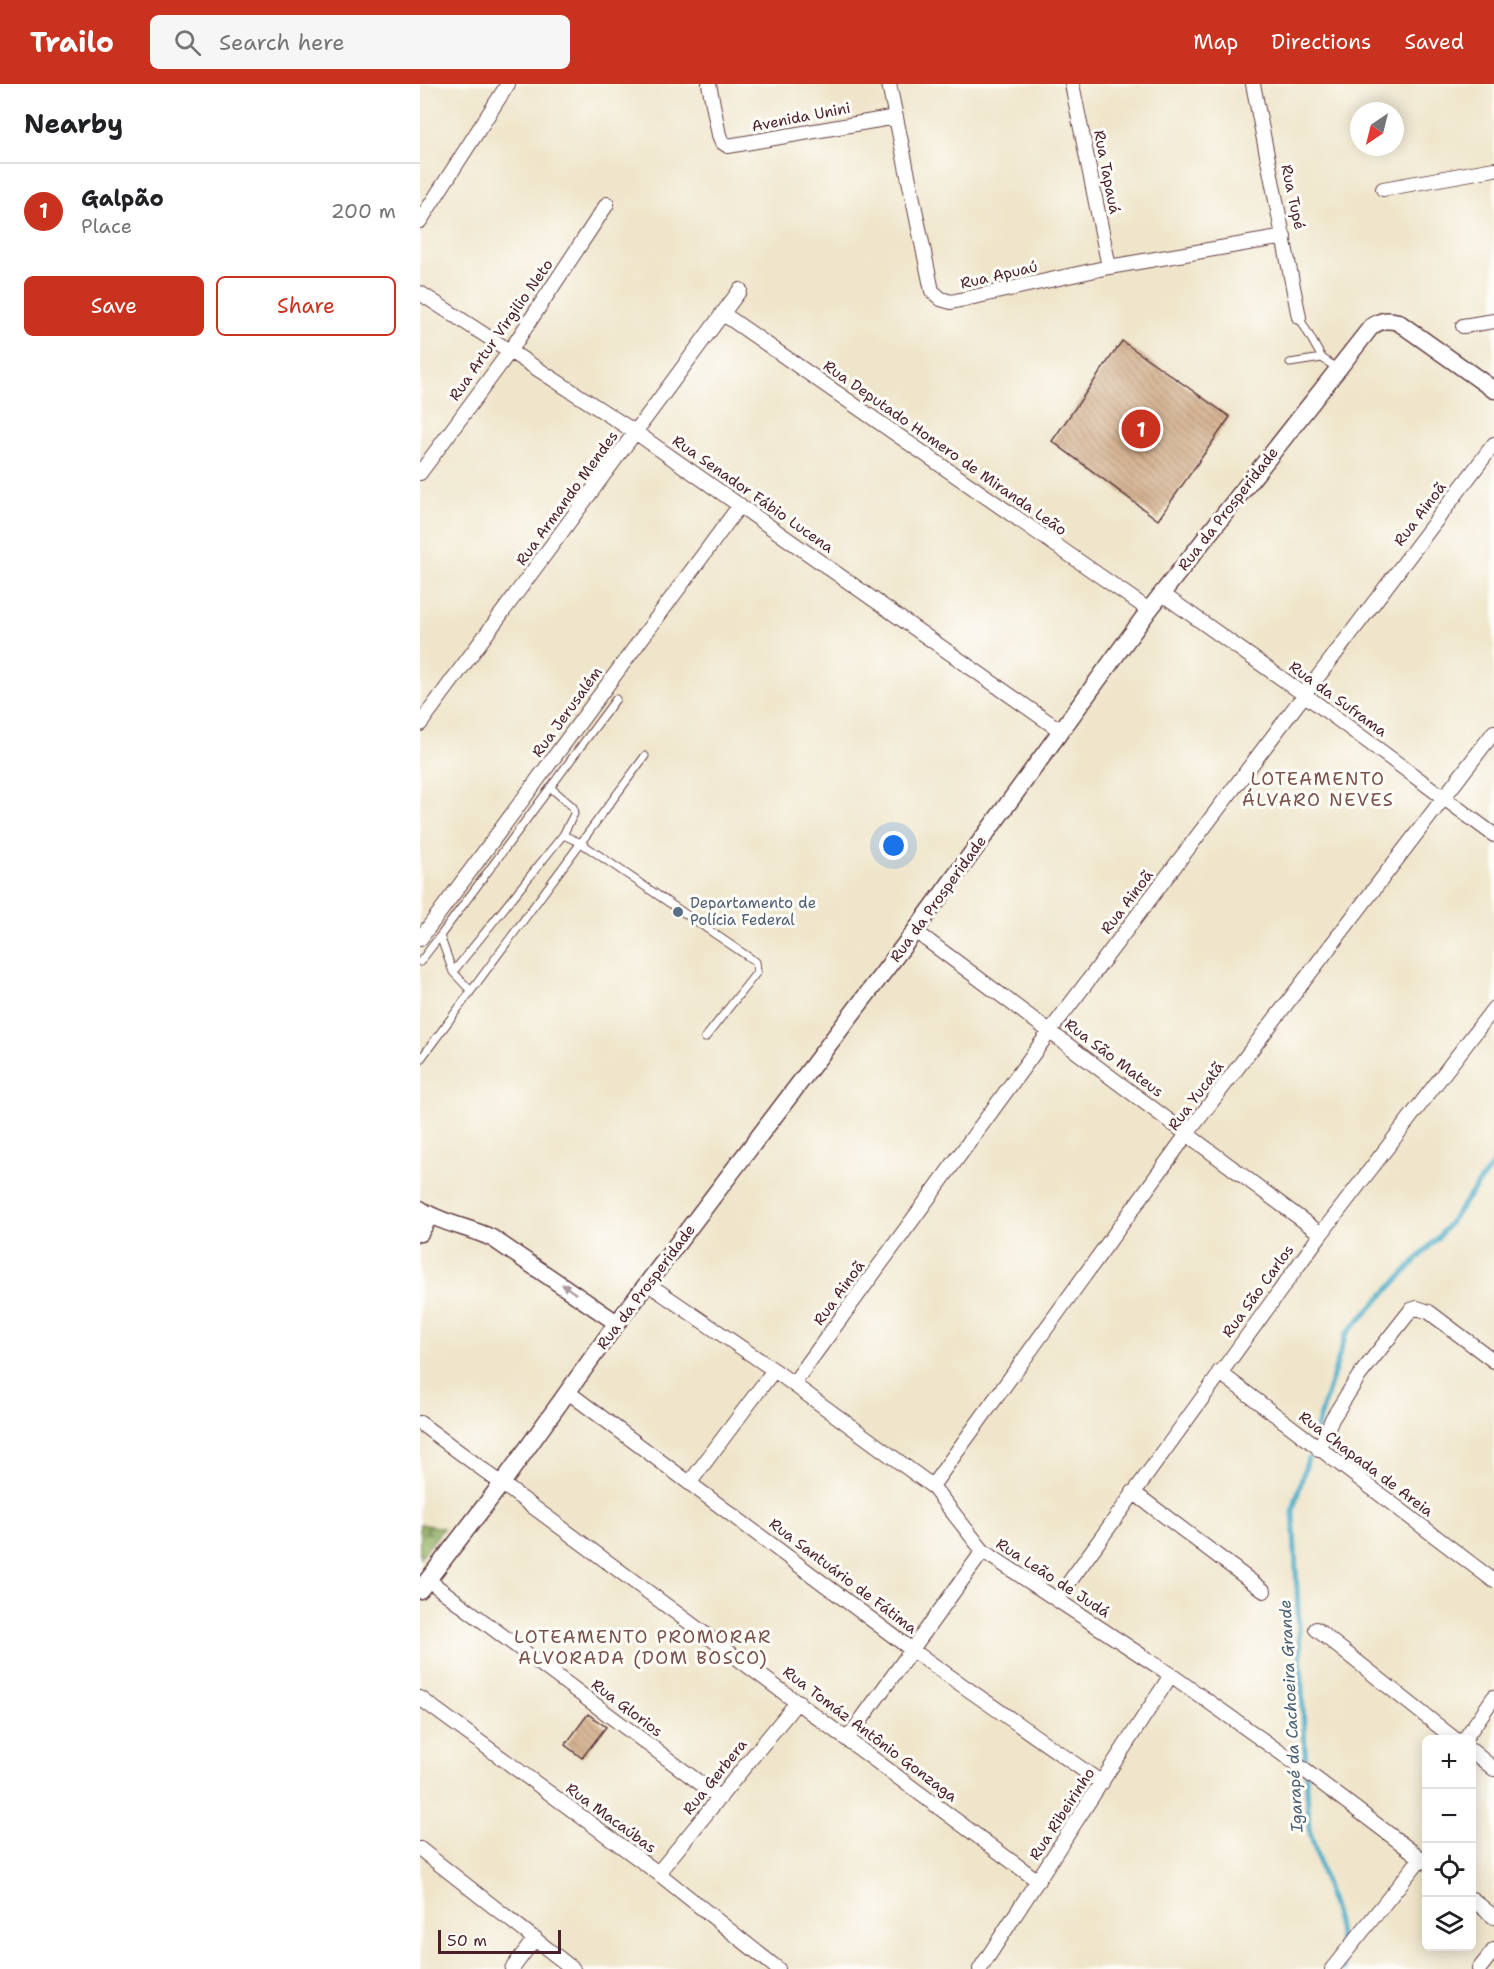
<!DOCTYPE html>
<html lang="en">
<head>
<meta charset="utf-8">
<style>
	body { margin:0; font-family:"Shantell Sans",sans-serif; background:#f6f6f6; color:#202124 }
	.controls { position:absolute; right:18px; bottom:18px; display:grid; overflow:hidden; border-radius:9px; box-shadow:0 3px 15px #0003 }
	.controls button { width:54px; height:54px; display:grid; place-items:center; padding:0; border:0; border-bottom:2px solid #e0e0e0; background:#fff; color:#202124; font:30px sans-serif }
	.compass { position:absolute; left:930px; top:18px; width:54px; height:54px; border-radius:50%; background:#fff; box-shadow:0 3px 15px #0003; rotate:215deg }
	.scale { position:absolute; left:18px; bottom:15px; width:123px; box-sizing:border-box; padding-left:6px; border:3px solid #4a1f2b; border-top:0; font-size:16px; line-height:21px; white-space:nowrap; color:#4a1f2b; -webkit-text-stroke:4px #fdfcf7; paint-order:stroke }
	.you { position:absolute; left:474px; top:762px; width:21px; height:21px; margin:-15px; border:4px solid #fff; border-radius:50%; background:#1a73e8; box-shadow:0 0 0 9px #1a73e833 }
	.badge { display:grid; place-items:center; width:39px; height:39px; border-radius:50%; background:#c8321e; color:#fff; font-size:20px; font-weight:700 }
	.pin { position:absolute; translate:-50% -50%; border:3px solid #fff; box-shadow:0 2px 6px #0006 }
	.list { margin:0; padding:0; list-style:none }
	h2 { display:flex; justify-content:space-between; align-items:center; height:78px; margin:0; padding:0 24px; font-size:26px }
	h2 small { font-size:20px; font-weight:400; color:#757577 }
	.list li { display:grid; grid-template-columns:39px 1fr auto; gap:18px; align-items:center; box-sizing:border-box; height:96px; padding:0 24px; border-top:2px solid #e0e0e0 }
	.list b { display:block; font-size:22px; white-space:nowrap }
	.list p { margin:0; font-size:20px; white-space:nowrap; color:#757577 }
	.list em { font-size:20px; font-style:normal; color:#757577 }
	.actions { display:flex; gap:12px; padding:18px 24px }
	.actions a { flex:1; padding:14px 0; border:2px solid #c8321e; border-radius:9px; text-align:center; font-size:21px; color:#c8321e }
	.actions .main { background:#c8321e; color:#fff }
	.icon { flex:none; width:33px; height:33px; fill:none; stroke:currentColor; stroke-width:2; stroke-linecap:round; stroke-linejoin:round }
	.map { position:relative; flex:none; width:1074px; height:1885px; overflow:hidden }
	header { display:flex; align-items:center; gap:36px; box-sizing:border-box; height:84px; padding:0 30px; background:#c8321e; color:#fff }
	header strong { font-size:28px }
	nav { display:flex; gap:33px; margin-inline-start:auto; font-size:21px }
	.search { width:420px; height:54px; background:#f6f6f6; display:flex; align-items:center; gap:15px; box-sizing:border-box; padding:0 21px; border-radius:9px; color:#757577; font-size:22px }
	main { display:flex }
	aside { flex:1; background:#fff }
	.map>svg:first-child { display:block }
	.forest { fill:url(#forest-firs); stroke:#6f6a4a; stroke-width:1.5 }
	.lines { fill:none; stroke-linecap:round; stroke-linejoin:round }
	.stream { stroke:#46aac6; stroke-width:5 }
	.building { fill:url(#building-back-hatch) }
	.service-casing { stroke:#633d43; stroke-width:9 }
	.minor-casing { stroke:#633d43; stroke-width:16 }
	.tertiary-casing { stroke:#633d43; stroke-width:19 }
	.service { stroke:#fff; stroke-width:7 }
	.minor { stroke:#fff; stroke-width:14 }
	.tertiary { stroke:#fff; stroke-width:16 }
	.oneway { fill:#ae9aa0 }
	.service-dot { fill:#5c6f8a; stroke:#fdfcf7; stroke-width:2 }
	.labels { text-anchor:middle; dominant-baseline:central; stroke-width:6; stroke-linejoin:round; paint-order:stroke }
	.street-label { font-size:15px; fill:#4a1f2b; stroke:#fdfcf7 }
	.service-label { font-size:15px; fill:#4e5e75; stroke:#fdfcf7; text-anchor:start }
	.water-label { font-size:16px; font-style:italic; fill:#485e71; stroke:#fdfcf7 }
	.quarter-label { font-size:18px; letter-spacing:1.5px; fill:#79504b; stroke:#fdfcf7 }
</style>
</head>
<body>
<header>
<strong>Trailo</strong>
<div class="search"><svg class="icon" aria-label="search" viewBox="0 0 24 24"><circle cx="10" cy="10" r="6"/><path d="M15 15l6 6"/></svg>Search here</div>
<nav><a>Map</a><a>Directions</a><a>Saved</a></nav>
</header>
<main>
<aside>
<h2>Nearby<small></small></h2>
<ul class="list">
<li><span class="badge">1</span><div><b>Galpão</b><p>Place</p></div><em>200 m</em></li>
</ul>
<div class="actions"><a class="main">Save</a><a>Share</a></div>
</aside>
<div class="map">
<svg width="1074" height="1885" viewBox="0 0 1074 1885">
	<defs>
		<pattern id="forest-firs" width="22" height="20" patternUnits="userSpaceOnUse" patternTransform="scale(1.5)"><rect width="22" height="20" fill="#94b468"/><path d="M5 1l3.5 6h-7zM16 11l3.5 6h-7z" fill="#7b9256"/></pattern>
		<pattern id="building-back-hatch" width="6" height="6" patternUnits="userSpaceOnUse" patternTransform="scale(1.5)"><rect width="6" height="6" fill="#d0ab86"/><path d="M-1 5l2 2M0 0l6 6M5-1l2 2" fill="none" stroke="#ab8b6e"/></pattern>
	</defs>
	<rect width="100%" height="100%" fill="#fdfcf7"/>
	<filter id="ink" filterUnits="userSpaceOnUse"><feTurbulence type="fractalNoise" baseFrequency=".0167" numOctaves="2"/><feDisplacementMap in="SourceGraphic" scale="12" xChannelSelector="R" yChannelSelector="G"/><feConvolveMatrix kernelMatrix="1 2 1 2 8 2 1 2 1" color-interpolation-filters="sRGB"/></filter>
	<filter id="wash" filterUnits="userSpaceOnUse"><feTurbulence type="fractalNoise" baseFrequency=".008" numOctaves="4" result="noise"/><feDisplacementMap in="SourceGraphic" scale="24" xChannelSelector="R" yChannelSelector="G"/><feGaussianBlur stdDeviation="1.35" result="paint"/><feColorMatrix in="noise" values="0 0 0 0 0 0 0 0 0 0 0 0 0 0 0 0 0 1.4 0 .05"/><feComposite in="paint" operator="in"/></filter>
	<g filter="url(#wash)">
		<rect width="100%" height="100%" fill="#efe5ca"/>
		<path class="forest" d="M0 1440 23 1444 0 1474Z"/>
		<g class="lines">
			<path class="stream" d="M896 1347 926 1250 1021 1150 1074 1079
				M888 1374 873 1426 889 1745 917 1838 924 1885"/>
		</g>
		<g id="blocks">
			<path class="building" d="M702 257 810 333 738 436 632 357Z
				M168 1630 186 1643 162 1674 145 1661Z"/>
		</g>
	</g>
	<g filter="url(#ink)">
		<use href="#blocks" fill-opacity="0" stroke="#633d43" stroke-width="1.5"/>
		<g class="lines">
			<g class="service-casing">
				<path id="service" d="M879 233 902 274
					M870 279 902 274 918 285
					M143 751 161 759 336 878 337 888 285 954
					M0 878 20 852
					M33 888 143 751 154 730 153 723 131 704
					M51 907 33 888 20 852 196 615
					M0 976 225 672"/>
			</g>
			<g class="minor-casing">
				<path id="minor" d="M289 0 299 51 302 58 308 62 476 33
					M469 0 512 207 521 215 531 218 689 183 864 153
					M652 0 689 183
					M833 0 879 233
					M963 105 1074 85
					M0 137 88 0
					M0 209 215 348 641 647
					M302 229 729 526
					M1043 242 1074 237
					M0 389 90 267 187 120
					M741 509 885 611 1074 751
					M0 640 320 206
					M495 847 901 1150
					M0 855 320 421
					M228 1200 354 1286 512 1402 563 1467 751 1591 875 1679 1006 1778
					M799 1288 1074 1497
					M373 1300 630 947 1074 360
					M148 1308 492 1566 682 1699
					M0 1339 618 1797
					M899 1366 912 1335 939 1292 991 1226 997 1224 1009 1228 1074 1277
					M271 1397 354 1286
					M512 1402 767 1050 1074 648
					M713 1408 844 1507
					M8 1496 300 1714
					M637 1515 901 1150 1074 924
					M896 1545 1036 1656
					M0 1614 238 1789 358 1885
					M428 1654 563 1467
					M1044 1656 1074 1613
					M1052 1667 1074 1685
					M0 1765 153 1885
					M238 1789 378 1617
					M1052 1815 1074 1833
					M92 1885 115 1854
					M560 1885 751 1591
					M912 1885 1001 1774
					M1059 1885 1074 1866"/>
			</g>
			<g class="tertiary-casing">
				<path id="tertiary" d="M0 1125C20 1139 49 1143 72 1154L197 1239
					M0 1149 10 1132
					M0 1506 83 1398 197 1239 495 847 729 526 951 243C961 236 967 235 978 238L1074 306"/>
			</g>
			<use href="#service" class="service"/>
			<use href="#minor" class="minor"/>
			<use href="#tertiary" class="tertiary"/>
		</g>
		<defs><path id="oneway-solid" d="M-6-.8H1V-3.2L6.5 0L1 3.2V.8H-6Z" transform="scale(1.5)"/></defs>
		<use class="oneway" href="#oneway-solid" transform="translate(149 1205) rotate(-145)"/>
	</g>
	<circle class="service-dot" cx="258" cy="828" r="6"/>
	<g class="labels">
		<g class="street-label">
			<text transform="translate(381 33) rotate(-11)">Avenida Unini</text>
			<text transform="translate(687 88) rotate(79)">Rua Tapauá</text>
			<text transform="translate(873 113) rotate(78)">Rua Tupé</text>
			<text transform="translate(579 191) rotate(-13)">Rua Apuaú</text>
			<text transform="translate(81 246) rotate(-55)">Rua Artur Virgilio Neto</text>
			<text transform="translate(525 364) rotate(35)">Rua Deputado Homero de Miranda Leão</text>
			<text transform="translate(333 410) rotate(35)">Rua Senador Fábio Lucena</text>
			<text transform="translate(147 414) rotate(-54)">Rua Armando Mendes</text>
			<text transform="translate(808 425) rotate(-52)">Rua da Prosperidade</text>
			<text transform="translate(1000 430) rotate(-53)">Rua Ainoã</text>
			<text transform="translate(918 615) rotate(36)">Rua da Suframa</text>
			<text transform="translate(147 628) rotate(-54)">Rua Jerusalém</text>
			<text transform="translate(518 815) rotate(-54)">Rua da Prosperidade</text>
			<text transform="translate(707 818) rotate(-53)">Rua Ainoã</text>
			<text transform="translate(694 974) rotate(37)">Rua São Mateus</text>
			<text transform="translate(776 1012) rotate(-53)">Rua Yucatã</text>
			<text transform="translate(226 1203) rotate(-53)">Rua da Prosperidade</text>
			<text transform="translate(838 1207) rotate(-54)">Rua São Carlos</text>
			<text transform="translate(419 1209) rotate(-54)">Rua Ainoã</text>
			<text transform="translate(946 1380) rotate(37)">Rua Chapada de Areia</text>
			<text transform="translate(423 1492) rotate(37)">Rua Santuário de Fátima</text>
			<text transform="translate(633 1494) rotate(33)">Rua Leão de Judá</text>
			<text transform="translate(207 1624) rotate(37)">Rua Glorios</text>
			<text transform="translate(450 1650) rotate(37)">Rua Tomáz Antônio Gonzaga</text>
			<text transform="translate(295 1693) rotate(-51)">Rua Gerbera</text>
			<text transform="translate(642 1730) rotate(-57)">Rua Ribeirinho</text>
			<text transform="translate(191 1734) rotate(36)">Rua Macaúbas</text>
		</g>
		<g class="service-label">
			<text x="270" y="819">Departamento de<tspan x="270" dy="17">Polícia Federal</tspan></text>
		</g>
		<g class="water-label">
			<text transform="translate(871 1632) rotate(-93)">Igarapé da Cachoeira Grande</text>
		</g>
		<g class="quarter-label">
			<text x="898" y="695">LOTEAMENTO<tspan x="898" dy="21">ÁLVARO NEVES</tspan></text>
			<text x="223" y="1553">LOTEAMENTO PROMORAR<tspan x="223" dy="21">ALVORADA (DOM BOSCO)</tspan></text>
		</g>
	</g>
</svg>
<div class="controls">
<button>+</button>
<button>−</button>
<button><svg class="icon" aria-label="locate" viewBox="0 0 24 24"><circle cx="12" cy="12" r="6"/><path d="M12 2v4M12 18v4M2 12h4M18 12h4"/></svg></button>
<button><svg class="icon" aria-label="layers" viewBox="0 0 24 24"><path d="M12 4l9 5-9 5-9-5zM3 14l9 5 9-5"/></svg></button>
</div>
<svg class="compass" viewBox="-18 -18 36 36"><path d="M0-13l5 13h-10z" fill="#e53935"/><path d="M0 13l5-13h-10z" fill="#757577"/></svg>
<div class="scale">50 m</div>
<div class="you"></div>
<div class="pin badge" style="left:721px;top:345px">1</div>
</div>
</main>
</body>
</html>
